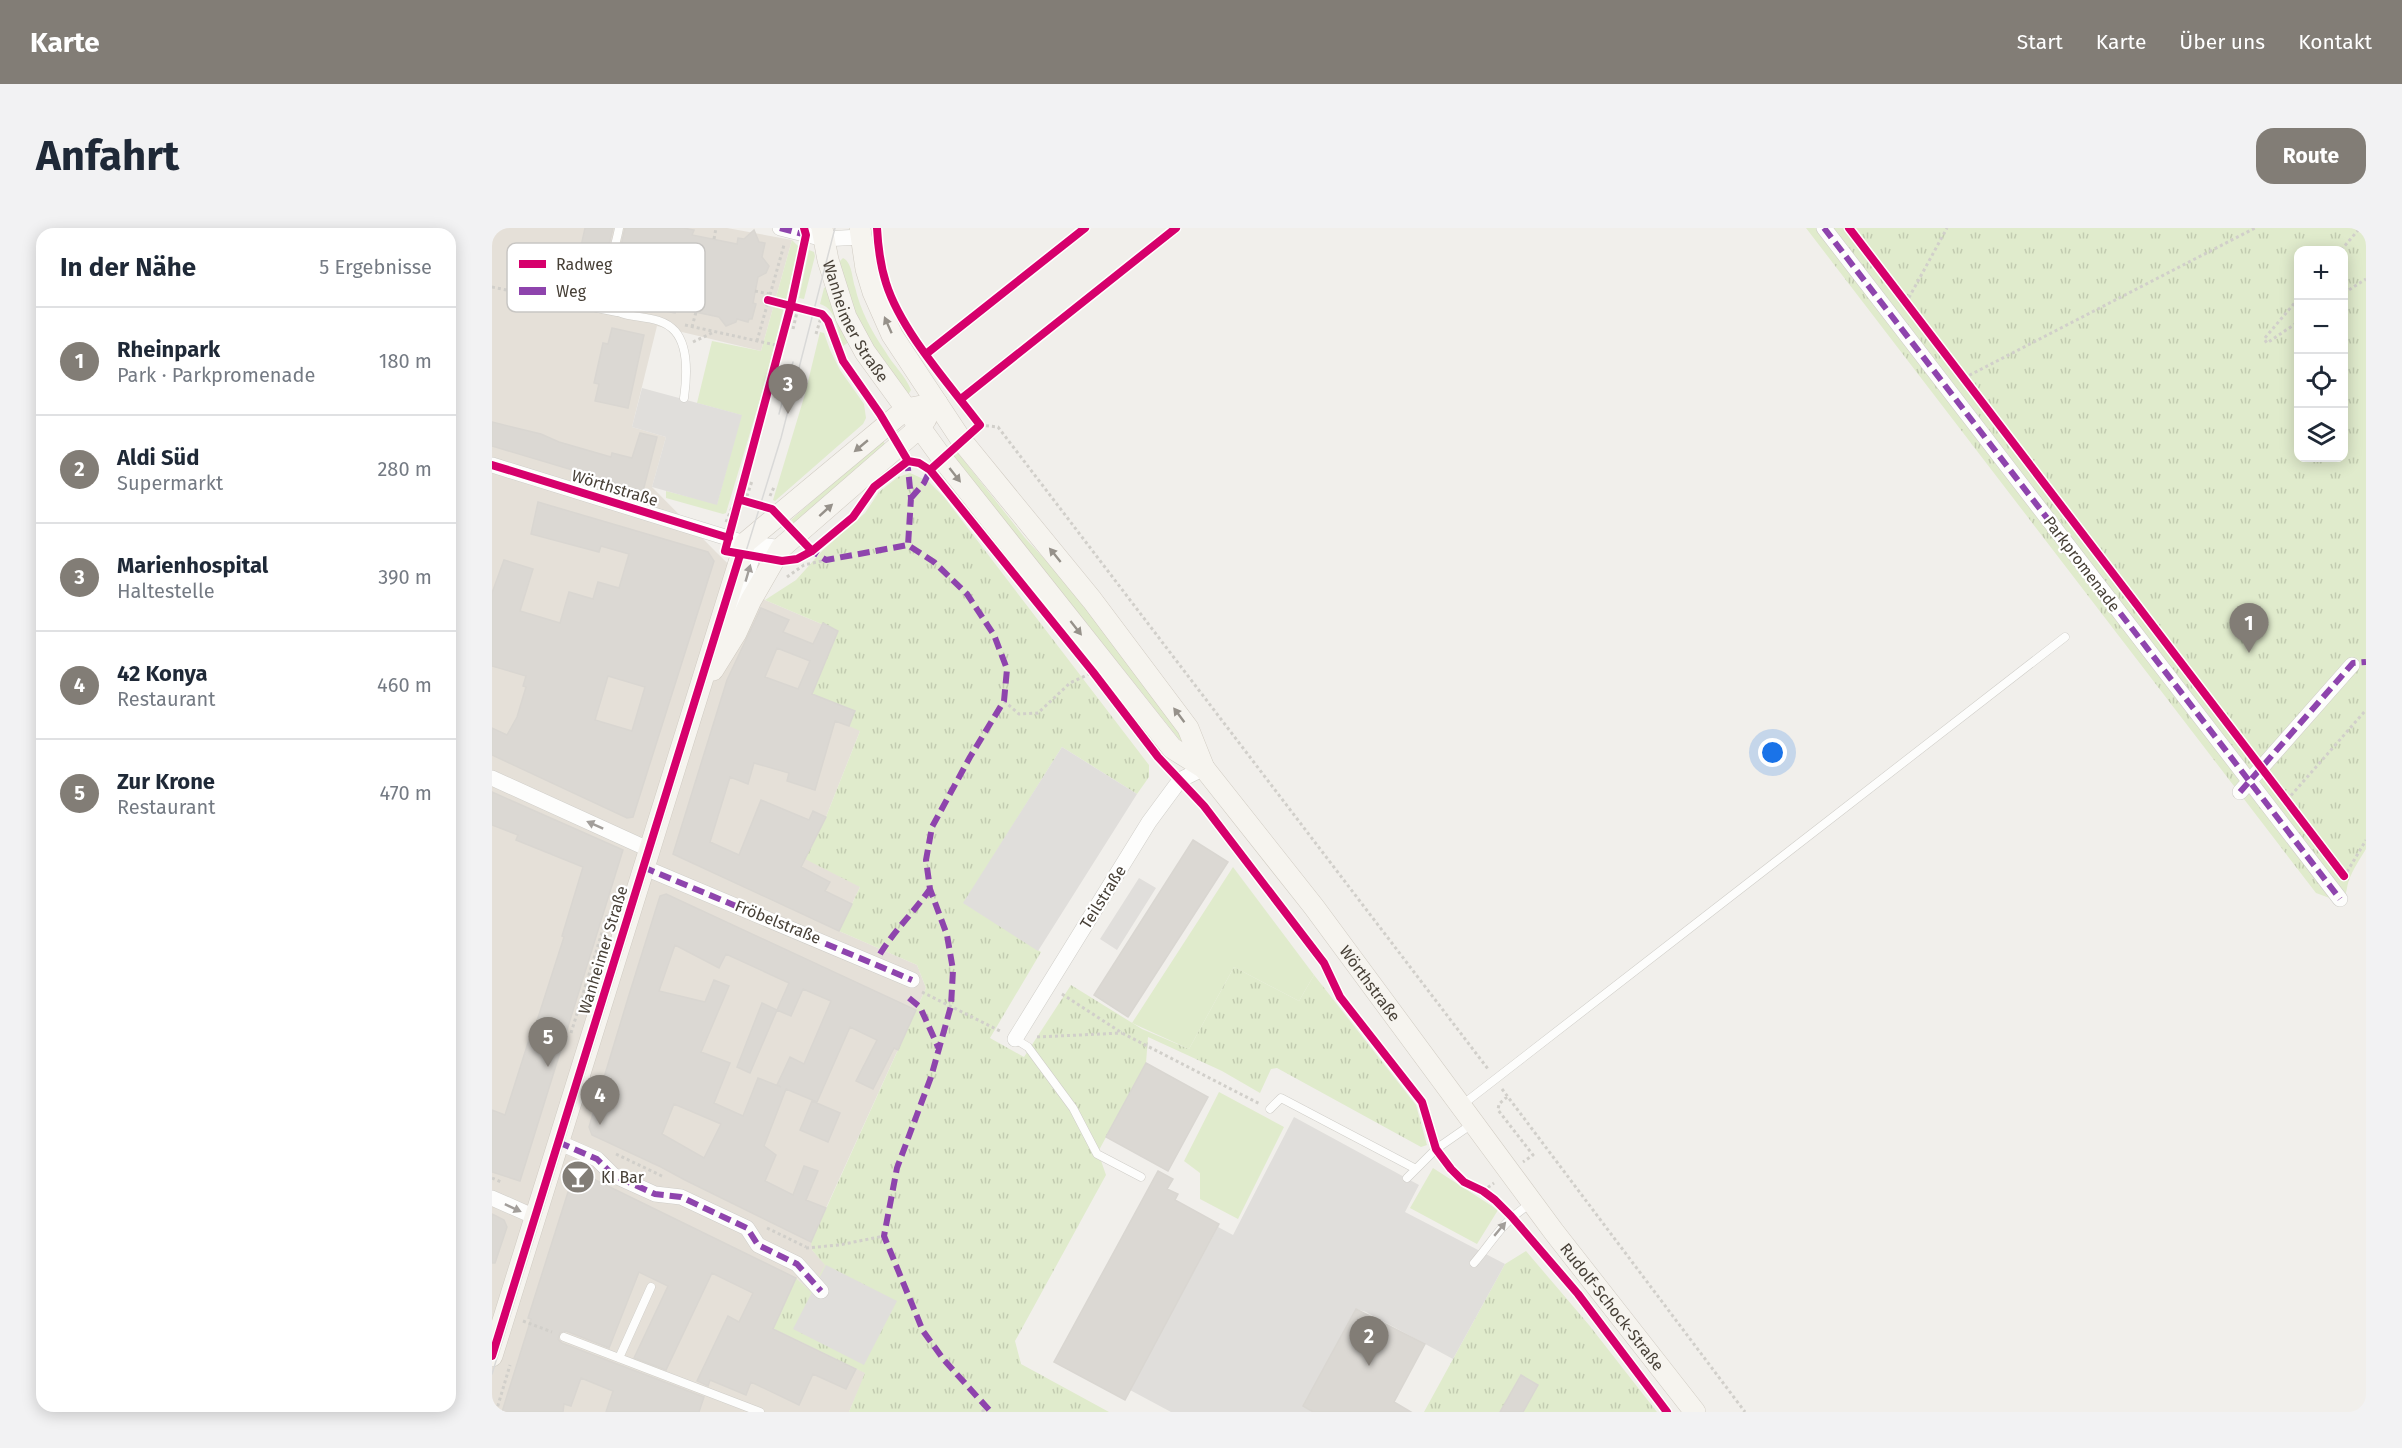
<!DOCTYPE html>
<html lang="de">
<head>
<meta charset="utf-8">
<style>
	body { margin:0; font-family:"Fira Sans",sans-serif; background:#f2f2f3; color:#1f2937 }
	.controls { position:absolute; right:18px; top:18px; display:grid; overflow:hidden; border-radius:12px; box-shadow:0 3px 15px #0003 }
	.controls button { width:54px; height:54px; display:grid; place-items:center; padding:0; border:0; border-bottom:2px solid #e0e1e3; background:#fff; color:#1f2937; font:30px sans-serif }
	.you { position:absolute; left:1281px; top:525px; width:21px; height:21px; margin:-15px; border:4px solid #fff; border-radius:50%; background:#1a73e8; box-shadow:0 0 0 9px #1a73e833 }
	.badge { display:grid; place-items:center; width:39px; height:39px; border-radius:50%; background:#827d76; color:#fff; font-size:20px; font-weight:700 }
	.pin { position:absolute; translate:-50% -50px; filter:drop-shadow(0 2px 3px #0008) }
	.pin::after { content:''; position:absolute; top:32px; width:21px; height:18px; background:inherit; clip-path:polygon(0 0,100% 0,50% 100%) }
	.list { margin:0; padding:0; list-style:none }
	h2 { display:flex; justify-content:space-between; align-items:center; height:78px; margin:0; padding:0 24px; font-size:26px }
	h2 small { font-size:20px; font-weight:400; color:#747a83 }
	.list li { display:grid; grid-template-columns:39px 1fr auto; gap:18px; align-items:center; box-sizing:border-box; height:108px; padding:0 24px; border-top:2px solid #e0e1e3 }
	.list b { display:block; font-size:22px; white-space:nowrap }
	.list p { margin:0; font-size:20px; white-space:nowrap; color:#747a83 }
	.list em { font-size:20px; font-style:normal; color:#747a83 }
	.icon { flex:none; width:33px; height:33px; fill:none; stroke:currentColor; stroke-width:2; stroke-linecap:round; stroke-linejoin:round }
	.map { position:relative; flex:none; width:1874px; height:1184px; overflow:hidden; border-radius:18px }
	header { display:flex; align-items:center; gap:36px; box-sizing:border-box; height:84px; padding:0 30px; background:#827d76; color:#fff }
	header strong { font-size:28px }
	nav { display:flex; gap:33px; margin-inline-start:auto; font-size:21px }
	.intro { display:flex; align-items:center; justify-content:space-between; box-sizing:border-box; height:144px; padding:0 36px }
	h1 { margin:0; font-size:42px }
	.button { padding:15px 27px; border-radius:18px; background:#827d76; color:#fff; font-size:21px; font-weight:700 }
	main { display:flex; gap:36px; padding:0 36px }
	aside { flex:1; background:#fff; border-radius:18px; box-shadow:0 3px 15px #0003 }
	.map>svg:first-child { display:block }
	.residential { fill:#e5e0d8 }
	.grass { fill:#e0ebcc }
	.park { fill:url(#park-tufts); fill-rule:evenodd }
	.parking { fill:#e0dedb }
	.building { fill:#dbd8d3; stroke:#d9d6d1; stroke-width:1.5; fill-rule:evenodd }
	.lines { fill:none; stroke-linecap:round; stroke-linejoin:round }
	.lane-casing { stroke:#cfcdc8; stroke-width:9 }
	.street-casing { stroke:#cfcdc8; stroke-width:16 }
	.secondary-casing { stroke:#d0cbc2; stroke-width:22 }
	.path { stroke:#d1cfca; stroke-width:3; stroke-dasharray:3 3; stroke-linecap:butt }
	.lane { stroke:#fdfdfc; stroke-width:8 }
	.street { stroke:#fdfdfc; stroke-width:15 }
	.secondary { stroke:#f6f4ef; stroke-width:21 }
	.tram { stroke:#d9d9d8; stroke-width:1.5 }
	.quiet { stroke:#8e44ad; stroke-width:6; stroke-dasharray:12 6; stroke-linecap:butt }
	.cycleway-casing { stroke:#fff; stroke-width:11 }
	.cycleway { stroke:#d6006c; stroke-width:8 }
	.oneway { fill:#96918a }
	.oneway2 { fill:#a29e9a }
	.labels { text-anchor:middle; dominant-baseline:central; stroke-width:4.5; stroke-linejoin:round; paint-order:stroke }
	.street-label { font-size:16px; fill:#474037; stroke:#fff }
	.poi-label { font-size:16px; fill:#474037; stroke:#fff; text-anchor:start }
	.key { fill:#fff; stroke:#c8c6c3; stroke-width:1.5 }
	.key-label { font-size:16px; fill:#474037 }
</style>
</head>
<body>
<header>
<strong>Karte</strong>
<nav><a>Start</a><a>Karte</a><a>Über uns</a><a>Kontakt</a></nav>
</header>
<div class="intro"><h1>Anfahrt</h1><a class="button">Route</a></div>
<main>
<aside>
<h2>In der Nähe<small>5 Ergebnisse</small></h2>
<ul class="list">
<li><span class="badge">1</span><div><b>Rheinpark</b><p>Park · Parkpromenade</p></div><em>180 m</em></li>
<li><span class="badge">2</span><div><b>Aldi Süd</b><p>Supermarkt</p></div><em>280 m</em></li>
<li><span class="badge">3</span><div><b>Marienhospital</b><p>Haltestelle</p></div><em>390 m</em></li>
<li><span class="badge">4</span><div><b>42 Konya</b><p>Restaurant</p></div><em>460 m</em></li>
<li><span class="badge">5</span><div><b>Zur Krone</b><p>Restaurant</p></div><em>470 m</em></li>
</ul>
</aside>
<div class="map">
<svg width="1874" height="1184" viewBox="0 0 1874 1184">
	<defs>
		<pattern id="park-tufts" width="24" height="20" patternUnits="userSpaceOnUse" patternTransform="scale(1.5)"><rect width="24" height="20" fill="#e0ebcc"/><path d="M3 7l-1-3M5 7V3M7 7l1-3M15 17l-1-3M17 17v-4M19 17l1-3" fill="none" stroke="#c2cbb0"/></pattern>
	</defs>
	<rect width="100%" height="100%" fill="#f1efeb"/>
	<path class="residential" d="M0 0H235L300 12 269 123 165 98 140 199 174 209 160 259 224 324 273 372 346 403 368 503 334 589 368 659 347 703 425 737 434 760 334 980 320 1022 334 1037 319 1065 305 1050 282 1101 374 1145 357 1184H0Z"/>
	<path class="grass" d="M300 12 307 19 273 155 234 285 231 286 174 270V263L225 276 249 187 205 175 220 113 269 123Z
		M317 22 322 24 323 28 312 71 307 70Z
		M351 30C360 34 360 50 363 59 368 82 380 104 393 123 401 137 413 147 419 162L416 167H414L368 97 346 35Z
		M334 59 357 114 351 118C344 102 346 82 328 76L332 60Z
		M328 104 332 105 338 122 348 142 372 176 374 190 371 196 283 273 281 272 313 166Z
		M390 211 393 216 303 296 299 292Z
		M466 225 533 310 573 353 677 485 690 510 691 516 461 228Z
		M741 639 822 747 807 773 742 739 697 821 640 795Z
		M727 864 792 899 746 991 708 971V945L692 933Z
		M941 940 1006 982 985 1016 918 980Z"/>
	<path class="park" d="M1314 0H1874V621C1868 631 1861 641 1857 652 1854 660 1856 663 1851 671L1843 672 1824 665ZM1806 22H1852V230H1806Z
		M418 245 436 253 452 269 657 537V549L645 566 570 519 472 675 549 724 498 810 532 829 579 757 650 801 697 821 742 739 807 773 822 747 924 877 935 917 929 919 785 840 779 841 768 865 730 843 656 809 654 835 606 924 614 947 523 1113 529 1136 617 1184H357L373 1145 282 1101 277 1111 273 1071 291 1079 304 1050 319 1064 333 1037 320 1022 319 1014 434 760 425 737 347 703 368 659 313 631 334 589 368 503 357 498 363 483 320 466 346 403 273 372 304 352 331 322 373 285 387 264 406 249Z
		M1034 1023 1097 1097 1165 1184H932L1013 1036Z"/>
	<path class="parking" d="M150 160 250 187 225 277 160 259 174 209 140 199Z
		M570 519 645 566 546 723 471 675Z
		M647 650 664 660 625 722 608 711Z
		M802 889 927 957 913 984 1013 1036 961 1131 874 1084 864 1081 811 1178 820 1184H679L638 1162 726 999 741 1007Z
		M334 1037 405 1073 372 1137 301 1101Z"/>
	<path class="building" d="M93 0H121L104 74 79 69 81 57 77 55 83 32H86Z
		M133 0H191L202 2 200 7 245 16 246 10 252 11 262 2 267 14 273 15 270 29 277 38 274 45 266 49 261 75 264 76 260 91H257L256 94 245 91 244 94 234 98 227 89 184 80 183 85 148 77 138 64V51L124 39Z
		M120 100 152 107 136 180 103 173 107 156 102 155 111 115 116 116Z
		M0 194 49 206 67 214 119 229 120 225 140 230 148 205 165 209 151 263 0 218Z
		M46 274 216 324 222 333 141 589 135 590 0 527V500L15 507 25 489 34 459 31 458 34 448 0 438V365L12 332 41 341 28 383 68 395 77 364 101 371 106 354 127 360 137 326 109 318 107 324 39 306ZM116 448 153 459 140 503 103 492Z
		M269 380 297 392 291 404 321 416 331 395 346 403 320 466 363 483 357 498 343 493 323 562 295 553 297 545 262 535 256 556 238 549 218 614 247 627 269 572 317 592 321 583 334 589 309 639 338 654 333 663 360 676 347 703 181 626 235 452ZM285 420 318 433 306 461 273 449Z
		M0 564 131 622 28 953 0 944V882L13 887 42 796H44L72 709 70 708 91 639 24 612 26 607 0 597Z
		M701 612 736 634 636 789 602 767Z
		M174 666 424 782 406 822 402 820 381 861 364 853 385 812 358 799 325 874 294 861 272 918 284 927 273 953 301 967 312 938 326 943 314 972 334 980 319 1014 193 952 169 939 100 907 97 899 137 767 168 668ZM183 717 227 740 234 726 297 755 285 782 299 788 311 761 339 773 312 836 298 829 285 857 289 859 266 850 251 888 222 875 238 835 209 824 237 758 222 752 213 774 167 763ZM182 876 229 896 212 930 170 906Z
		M270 775 285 782 258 845 245 839Z
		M654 835 716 869 676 943 614 909Z
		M320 873 348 885 336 914 308 902Z
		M83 942 304 1050 281 1101 364 1141 354 1161 321 1146 307 1177 259 1154 254 1167 218 1152 216 1158 205 1153 236 1088 247 1094 261 1065 220 1045 174 1142 142 1130 176 1058 147 1044 117 1120 74 1103 68 1105 66 1111 70 1115 212 1169 207 1184H114L121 1163 89 1150 79 1178 72 1176 71 1184H10L39 1091 36 1090Z
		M666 943 681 951 675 961 686 966 683 972 727 996 633 1172 562 1134Z
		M0 986 12 992 15 999 3 1035H0Z
		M864 1081 933 1116 902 1174 919 1184H821L811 1178Z
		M1029 1147 1046 1157 1031 1184H1008Z"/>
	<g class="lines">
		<g class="lane-casing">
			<path id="lane" d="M127 0C124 18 110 56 116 72 128 109 208 56 192 170
				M35 66 125 84
				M523 811 536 819 581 880 605 926 649 949
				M970 877 1573 409
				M778 881 789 870 924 941
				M915 950 944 921 980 896
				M982 1035C1004 1009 1009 995 1038 976
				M72 1109 268 1184
				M127 1130 159 1059"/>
		</g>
		<g class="street-casing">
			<path id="street" d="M288 0 332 11 368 9
				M1332 0 1848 671
				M0 237 249 314 289 320
				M243 389 262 323 253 315
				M0 550 156 621
				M1748 564 1860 437
				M151 639 420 752
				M523 811 657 594 688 552 712 540
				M66 914 105 931 121 947 163 966 189 969 255 1000 266 1017 305 1036 329 1063
				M0 970 43 989"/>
		</g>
		<g class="secondary-casing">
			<g id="secondary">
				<path id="s1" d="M330 0 336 32 354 89 373 124 450 230 680 520 712 540"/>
				<path id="s2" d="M368 0 374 41 381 64 400 107 470 213 600 372 696 500 712 540 822 679 1062 1004 1203 1184"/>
				<path d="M221 442 244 405 259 372 289 320 427 200 434 191"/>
				<path d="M0 1128 253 315 414 181 445 175"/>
			</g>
		</g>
		<path class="path" d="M222 11 224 0
			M1849 22 1868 0
			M0 59 24 64
			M263 63 277 66
			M1852 65 1874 51
			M1806 71 1772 111 1775 115 1806 94
			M1414 75 1455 0
			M193 97 288 118
			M200 99 204 84
			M301 101 306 80
			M324 106 330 86
			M265 113 292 17
			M201 114 222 104
			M1472 150 1763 0
			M488 197 506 199 996 841
			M278 268 282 259
			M253 274 260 253
			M234 294 242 275 249 272
			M295 349 312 337 334 332
			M512 473 527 486 546 485 578 455 597 446
			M1795 572 1874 482
			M1852 649 1874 612
			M430 764 510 804
			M570 766 630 805 768 876
			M79 805 116 685
			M545 809 630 805
			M1010 861 1253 1184
			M1015 869 1007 876 1006 882 1041 927 1031 934
			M124 926 172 949
			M0 950 9 954
			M991 963 1002 955
			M275 1000 314 1019
			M314 1020 347 1017 392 1008
			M31 1093 60 1104
			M4 1184 18 1137
			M490 1184 494 1180"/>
		<use href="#lane" class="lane"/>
		<use href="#street" class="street"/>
		<use href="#secondary" class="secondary"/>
		<path class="tram" d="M287 186 301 134
			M48 960 208 444
			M0 1112 19 1052
			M0 1146 289 210 343 0"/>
		<path class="quiet" d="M288 0 314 7
			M1332 0 1848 671
			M415 231 419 270 416 317
			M419 270 432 255 439 240
			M324 320 320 323 334 332 416 317 442 334 475 366 502 407 515 441 512 473 478 529 440 599 434 632 438 661 455 707 461 742 459 778 439 849 405 940 392 1008 431 1103 452 1132 499 1184
			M1748 564 1861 435 1874 434
			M151 639 420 752
			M388 726C402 703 422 684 438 661
			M417 770 428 779 447 821
			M66 914 105 931 121 947 163 966 189 969 255 1000 266 1017 305 1036 329 1063"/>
		<g class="cycleway-casing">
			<path id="cycleway" d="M312 0 314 7 299 77 233 323 290 333 305 331 320 323 361 289 382 259 416 233 427 235 438 242 601 444 666 529 712 578 832 735 848 769 930 874 944 921 959 941 972 954 991 963 1003 972 1019 988 1086 1066 1175 1184
				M385 0C386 19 388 36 394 55 409 103 457 156 488 197L438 242
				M1357 0 1852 648
				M276 72 330 86 336 93 351 133 388 186 416 233
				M434 126 593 0
				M469 171 684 0
				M0 237 237 310
				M249 272 280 281 320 323
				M0 1128 248 327"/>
		</g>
		<use href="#cycleway" class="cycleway"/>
	</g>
	<defs><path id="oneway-solid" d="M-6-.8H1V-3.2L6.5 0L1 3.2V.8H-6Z" transform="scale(1.5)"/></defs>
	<g class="oneway">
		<use href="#oneway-solid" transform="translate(396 97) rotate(-114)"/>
		<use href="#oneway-solid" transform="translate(369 218) rotate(140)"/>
		<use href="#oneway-solid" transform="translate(463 247) rotate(52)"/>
		<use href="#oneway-solid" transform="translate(334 282) rotate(-42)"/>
		<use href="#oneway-solid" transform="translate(563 327) rotate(-129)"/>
		<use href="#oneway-solid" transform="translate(584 400) rotate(52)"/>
		<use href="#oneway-solid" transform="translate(687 487) rotate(-127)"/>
	</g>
	<g class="oneway2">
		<use href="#oneway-solid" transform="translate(256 345) rotate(-74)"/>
		<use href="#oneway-solid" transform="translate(103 597) rotate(-156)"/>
		<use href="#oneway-solid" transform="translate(21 980) rotate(25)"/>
		<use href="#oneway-solid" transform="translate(1008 1001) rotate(-50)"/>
	</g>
	<defs>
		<g id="bar-disc" transform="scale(1.725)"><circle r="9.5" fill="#827d76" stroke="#fff"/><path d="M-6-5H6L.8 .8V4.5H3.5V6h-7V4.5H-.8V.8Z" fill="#fff"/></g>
	</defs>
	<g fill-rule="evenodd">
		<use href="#bar-disc" x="86" y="949"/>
	</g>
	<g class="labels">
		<g class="street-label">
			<text stroke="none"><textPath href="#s1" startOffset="100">Wanheimer Straße</textPath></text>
			<text transform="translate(123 260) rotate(17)">Wörthstraße</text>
			<text transform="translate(1590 336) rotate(53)">Parkpromenade</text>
			<text transform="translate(611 669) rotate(-58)">Teilstraße</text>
			<text transform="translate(286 694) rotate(22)">Fröbelstraße</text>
			<text transform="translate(111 722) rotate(-73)">Wanheimer Straße</text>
			<text stroke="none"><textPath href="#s2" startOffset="920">Wörthstraße</textPath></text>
			<text stroke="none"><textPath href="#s2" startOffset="1324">Rudolf-Schock-Straße</textPath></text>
		</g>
		<g class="poi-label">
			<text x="109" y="949">KI Bar</text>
		</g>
	</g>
	<rect x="15" y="15" width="198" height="69" rx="9" class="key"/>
	<rect x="27" y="32" width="27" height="8" fill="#d6006c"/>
	<rect x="27" y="59" width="27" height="8" fill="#8e44ad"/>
	<g class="key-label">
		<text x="64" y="42">Radweg</text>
		<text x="64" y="69">Weg</text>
	</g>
</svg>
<div class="controls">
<button>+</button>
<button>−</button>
<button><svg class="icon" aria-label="locate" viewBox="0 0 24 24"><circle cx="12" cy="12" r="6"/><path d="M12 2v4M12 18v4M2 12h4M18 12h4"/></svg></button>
<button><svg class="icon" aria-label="layers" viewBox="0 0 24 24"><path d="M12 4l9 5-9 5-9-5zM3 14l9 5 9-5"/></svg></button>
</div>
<div class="you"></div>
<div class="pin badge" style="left:1757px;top:425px">1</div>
<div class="pin badge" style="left:877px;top:1138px">2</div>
<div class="pin badge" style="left:296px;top:186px">3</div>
<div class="pin badge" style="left:108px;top:897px">4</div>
<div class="pin badge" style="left:56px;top:839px">5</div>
</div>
</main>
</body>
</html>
